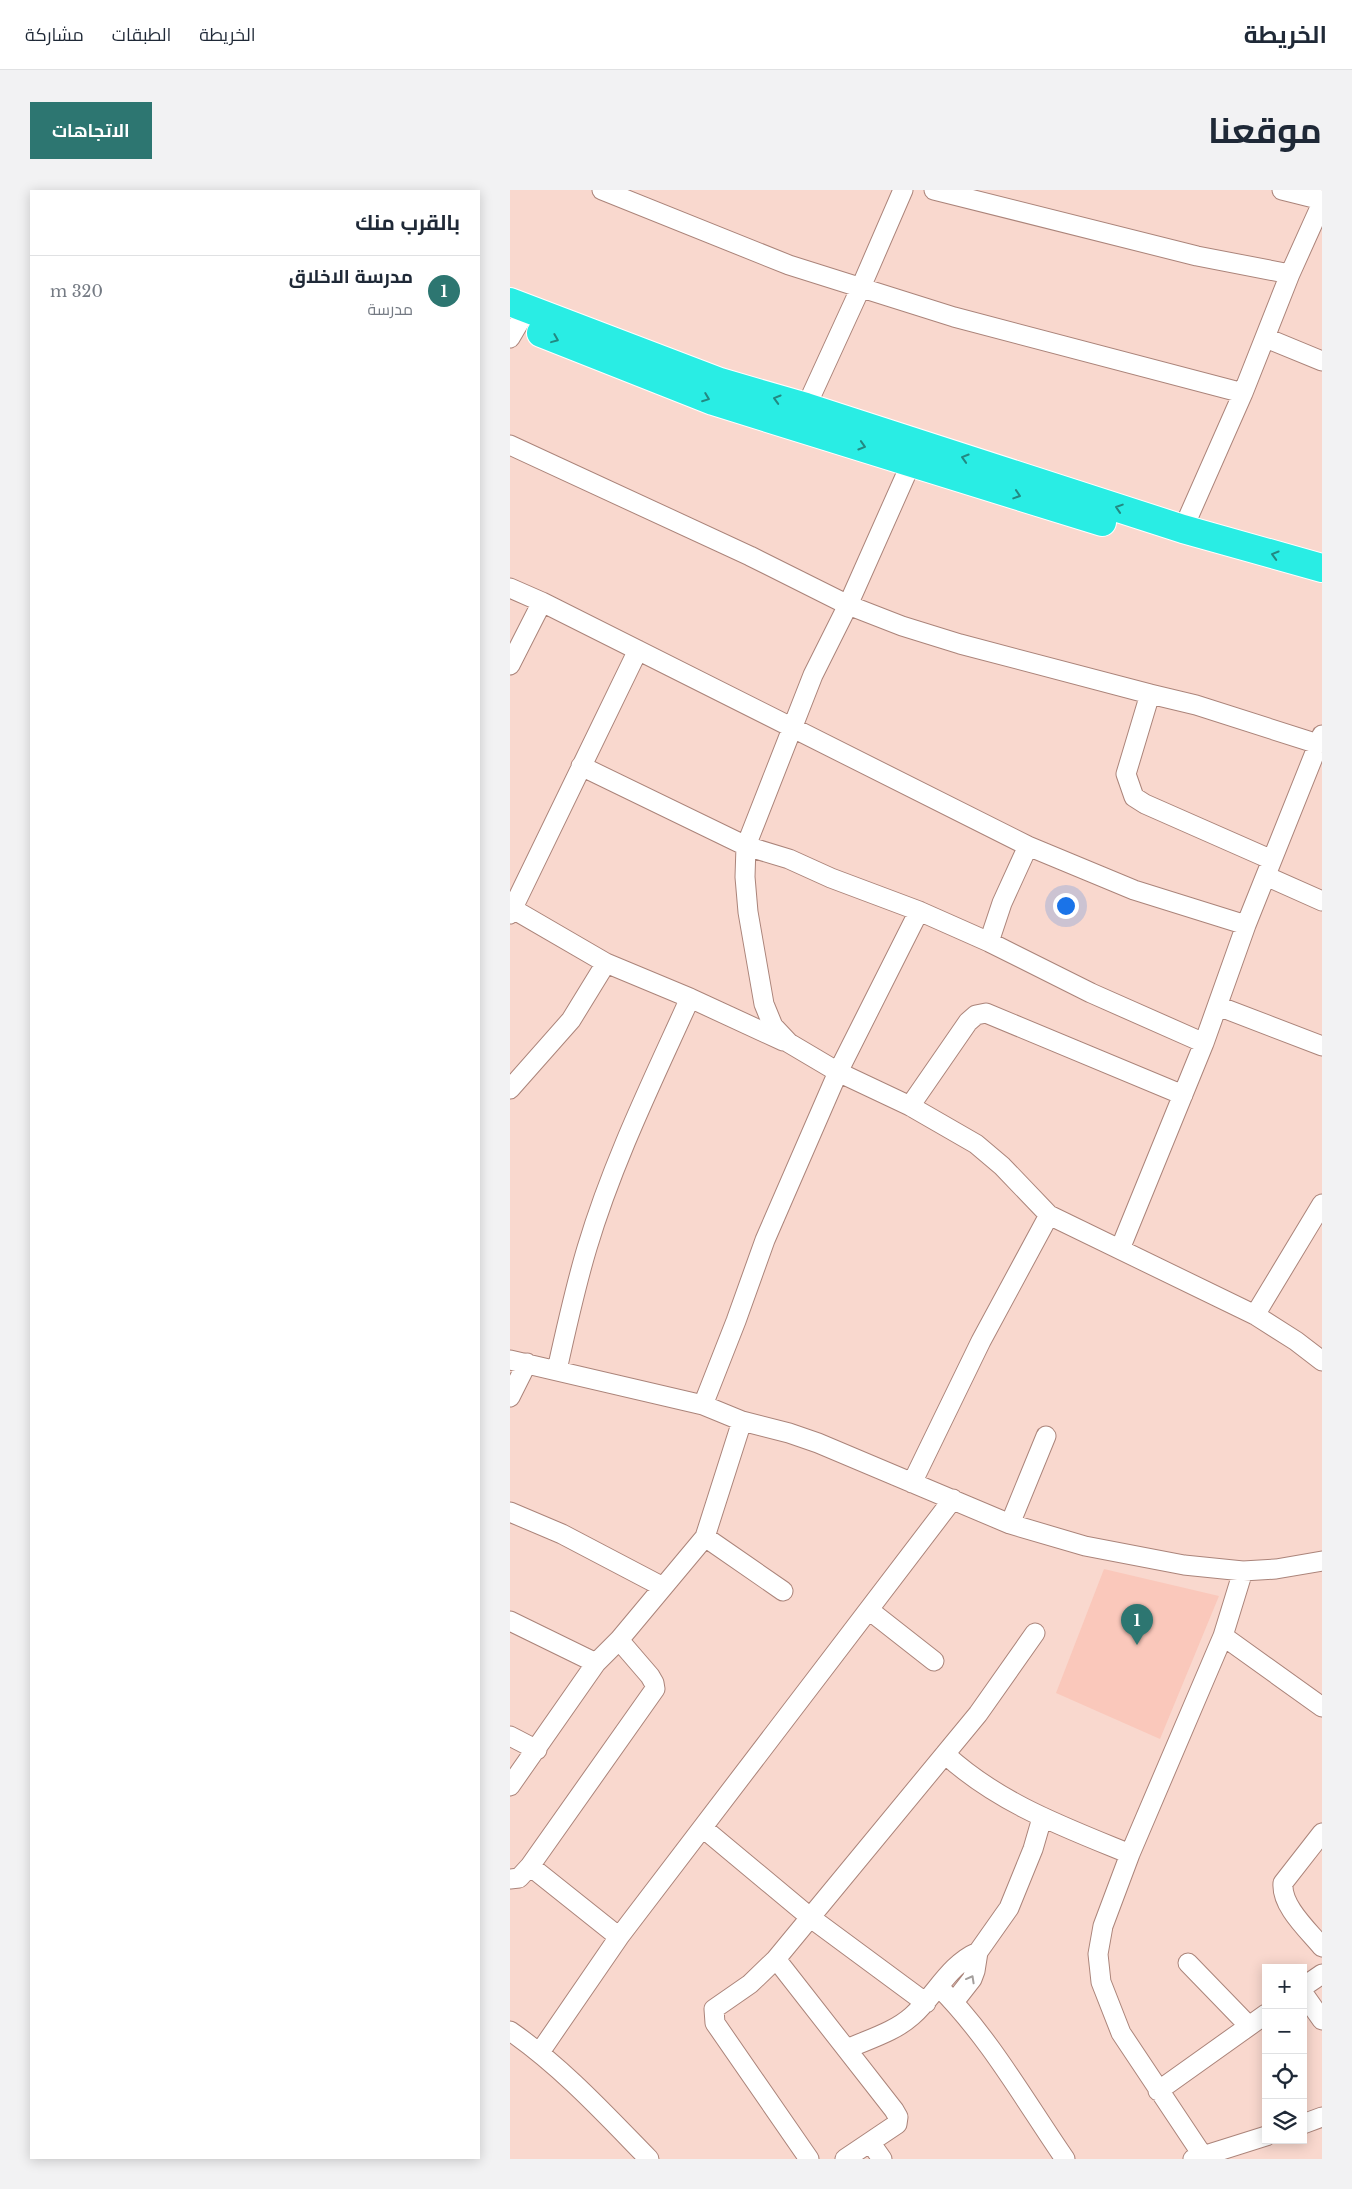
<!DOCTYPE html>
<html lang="ar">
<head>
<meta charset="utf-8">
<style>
	body { margin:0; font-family:"Libre Baskerville",Cairo,serif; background:#f2f2f3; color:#1f2937; direction:rtl }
	.controls { position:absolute; right:15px; bottom:15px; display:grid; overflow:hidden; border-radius:0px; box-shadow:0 2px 12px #0003 }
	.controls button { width:45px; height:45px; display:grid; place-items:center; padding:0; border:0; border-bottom:1px solid #e0e1e3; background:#fff; color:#1f2937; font:25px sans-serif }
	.you { position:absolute; left:555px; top:715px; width:18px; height:18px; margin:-12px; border:4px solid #fff; border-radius:50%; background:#1a73e8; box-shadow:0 0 0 8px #1a73e833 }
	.badge { display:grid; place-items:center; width:32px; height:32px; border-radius:50%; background:#2d7671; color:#fff; font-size:16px; font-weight:700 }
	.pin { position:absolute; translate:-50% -41px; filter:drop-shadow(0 1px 2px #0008) }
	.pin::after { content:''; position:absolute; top:26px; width:18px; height:15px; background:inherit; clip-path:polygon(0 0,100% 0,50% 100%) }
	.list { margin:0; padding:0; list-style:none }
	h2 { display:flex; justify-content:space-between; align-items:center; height:65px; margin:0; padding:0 20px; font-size:21px }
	h2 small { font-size:16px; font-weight:400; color:#747a83 }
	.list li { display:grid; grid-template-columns:32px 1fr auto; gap:15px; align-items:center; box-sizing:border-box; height:70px; padding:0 20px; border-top:1px solid #e0e1e3 }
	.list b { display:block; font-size:19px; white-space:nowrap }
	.list p { margin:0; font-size:16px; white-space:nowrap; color:#747a83 }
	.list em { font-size:16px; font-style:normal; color:#747a83 }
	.icon { flex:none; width:28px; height:28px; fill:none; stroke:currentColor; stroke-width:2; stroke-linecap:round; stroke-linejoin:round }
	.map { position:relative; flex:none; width:812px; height:1969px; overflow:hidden; direction:ltr; border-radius:0px }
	header { display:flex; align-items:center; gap:30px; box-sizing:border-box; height:70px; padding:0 25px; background:#fff; border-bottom:1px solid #e0e1e3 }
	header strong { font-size:24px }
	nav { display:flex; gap:28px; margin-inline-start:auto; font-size:18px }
	.intro { display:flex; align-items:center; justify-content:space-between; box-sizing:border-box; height:120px; padding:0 30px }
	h1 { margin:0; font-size:35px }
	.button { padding:12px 22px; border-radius:0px; background:#2d7671; color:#fff; font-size:18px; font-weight:700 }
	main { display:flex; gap:30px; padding:0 30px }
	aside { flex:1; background:#fff; border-radius:0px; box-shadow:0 2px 12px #0003 }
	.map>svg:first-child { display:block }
	.built { fill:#fac8bb }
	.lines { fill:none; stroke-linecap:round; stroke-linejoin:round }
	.minor-casing { stroke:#ab847a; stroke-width:21 }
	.highway-casing { stroke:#fff; stroke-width:30 }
	.minor { stroke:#fff; stroke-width:19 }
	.highway { stroke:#29ede4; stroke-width:28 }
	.oneway { stroke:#238982 }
	.oneway2 { stroke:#a49f9d }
</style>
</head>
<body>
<header>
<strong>الخريطة</strong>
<nav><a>الخريطة</a><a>الطبقات</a><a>مشاركة</a></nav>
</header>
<div class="intro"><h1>موقعنا</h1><a class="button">الاتجاهات</a></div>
<main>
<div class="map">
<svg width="812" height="1969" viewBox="0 0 812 1969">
	<rect width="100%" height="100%" fill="#f9d8ce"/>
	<path class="built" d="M594 1379 709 1406 650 1549 546 1503Z"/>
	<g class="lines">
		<g class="minor-casing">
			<path id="minor" d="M92 0 279 75 444 127 733 203
				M424 0 687 66 780 84
				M772 0 812 10
				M0 148 17 119
				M756 148 812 171
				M296 217 351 97 393 0
				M0 255 240 366 338 415 392 436 450 454 640 504 616 584 624 607 635 614 762 670
				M406 262 338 415 303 485 236 656 235 687 238 722 254 814 263 836 279 853 328 882 400 916 466 954 492 976 539 1025 745 1125 786 1151 812 1171
				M673 339 733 203 780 84 812 13
				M0 398 32 412 518 656 624 700 736 735
				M0 475 32 412
				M640 504 686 515 808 554
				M71 576 236 656 279 669 321 688 409 721 479 752 581 803 694 853
				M756 686 812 711
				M3 719 96 773 180 808 273 851
				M0 724 128 460
				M479 752 492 713 518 656
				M708 816 812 856
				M0 899 61 830 96 773
				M400 916 458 832 466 825 476 823 673 905
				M610 1059 694 853 736 735 812 545
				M745 1125 812 1014
				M0 1170 193 1215 232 1231 279 1243 308 1253 500 1334 575 1356 674 1375 733 1381 766 1379 812 1371
				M47 1180C56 1139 65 1098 77 1058 103 971 143 890 180 808
				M0 1207 17 1173
				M193 1215 226 1131 255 1050 328 882 409 721
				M402 1293 471 1151 539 1025
				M0 1322 52 1344 153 1397
				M500 1334 536 1246
				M195 1347 273 1401
				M359 1420 424 1471
				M0 1431 86 1473
				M713 1446 812 1517
				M0 1546 27 1560
				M435 1564C488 1613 554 1637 620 1664
				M0 1596 86 1473 109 1450 195 1347 232 1231
				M193 1638 301 1728 416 1813
				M812 1643 773 1693C771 1716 798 1740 812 1757
				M20 1676 109 1747
				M0 1689 9 1688 20 1676 145 1499 144 1493 140 1486 109 1450
				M266 1769 384 1920 388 1927 387 1934 335 1969
				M678 1773 739 1836
				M429 1797C479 1847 515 1911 555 1969
				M793 1797 812 1784
				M793 1803 812 1830
				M444 1812 462 1789 465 1781 468 1762 499 1718 523 1659 532 1628
				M0 1841C52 1877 95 1924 139 1969
				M337 1859C359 1849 384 1842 402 1826 425 1806 439 1774 468 1762
				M30 1862 109 1747 443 1309
				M648 1901 756 1824
				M793 1934 812 1927
				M360 1952 372 1969
				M299 1969 205 1833 204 1819 240 1794 266 1769 468 1524 525 1443
				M683 1969 756 1946
				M695 1969 611 1843 591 1792 588 1764 593 1736 620 1664 713 1446 733 1381"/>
		</g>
		<g class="highway-casing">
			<path id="highway" d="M0 112 210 192 296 217 673 339 812 378
				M31 143 203 211 592 332"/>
		</g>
		<use href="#minor" class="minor"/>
		<use href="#highway" class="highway"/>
	</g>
	<defs><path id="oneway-chevron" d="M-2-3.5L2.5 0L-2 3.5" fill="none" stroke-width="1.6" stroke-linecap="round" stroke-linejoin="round" transform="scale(1.25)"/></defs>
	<g class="oneway">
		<use href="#oneway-chevron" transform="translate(45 149) rotate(22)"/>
		<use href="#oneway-chevron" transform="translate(196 208) rotate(21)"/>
		<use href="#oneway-chevron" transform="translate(267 209) rotate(-164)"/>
		<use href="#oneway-chevron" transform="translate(352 256) rotate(17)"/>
		<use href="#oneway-chevron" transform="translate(455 268) rotate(-163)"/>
		<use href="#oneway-chevron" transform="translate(507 305) rotate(18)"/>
		<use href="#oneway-chevron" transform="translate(609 318) rotate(-162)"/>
		<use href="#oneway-chevron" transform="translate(765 365) rotate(-164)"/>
	</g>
	<use class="oneway2" href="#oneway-chevron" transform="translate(461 1789) rotate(-61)"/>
</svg>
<div class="controls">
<button>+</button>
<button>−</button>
<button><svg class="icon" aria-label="locate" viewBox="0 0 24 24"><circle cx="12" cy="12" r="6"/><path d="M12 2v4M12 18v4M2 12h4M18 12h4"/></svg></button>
<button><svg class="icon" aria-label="layers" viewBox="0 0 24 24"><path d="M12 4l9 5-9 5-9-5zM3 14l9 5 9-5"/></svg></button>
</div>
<div class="you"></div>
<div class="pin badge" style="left:627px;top:1455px">1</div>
</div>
<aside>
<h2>بالقرب منك<small></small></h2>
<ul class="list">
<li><span class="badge">1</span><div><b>مدرسة الاخلاق</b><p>مدرسة</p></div><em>320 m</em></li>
</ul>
</aside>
</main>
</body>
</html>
